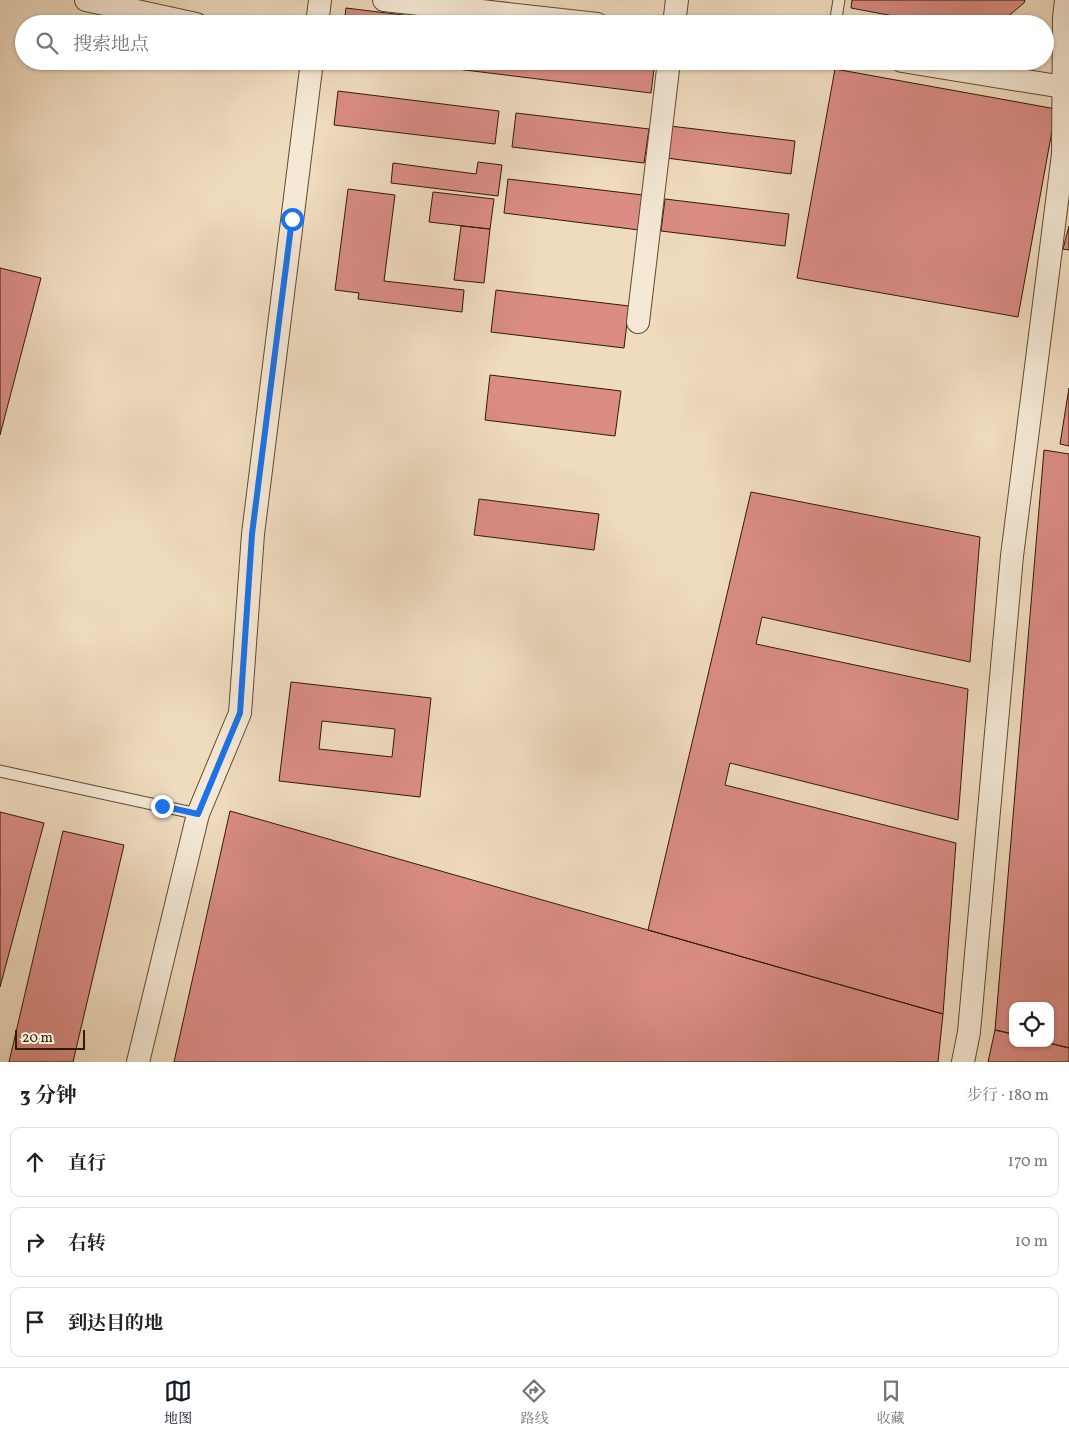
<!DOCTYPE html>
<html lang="zh">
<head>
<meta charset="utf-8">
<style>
	body { margin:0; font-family:Vollkorn,"Noto Serif SC",serif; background:#f2f2f2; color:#222 }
	.controls { position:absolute; right:15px; bottom:15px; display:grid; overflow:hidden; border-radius:10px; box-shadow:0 1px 4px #0004 }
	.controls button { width:45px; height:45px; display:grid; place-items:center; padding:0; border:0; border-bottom:1px solid #e0e0e0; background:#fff; color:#222; font:25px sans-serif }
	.scale { position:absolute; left:15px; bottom:12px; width:70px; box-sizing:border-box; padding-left:5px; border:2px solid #301b00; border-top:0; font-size:14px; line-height:18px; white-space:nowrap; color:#301b00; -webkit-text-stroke:4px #f5e8d5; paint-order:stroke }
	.stop { position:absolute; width:15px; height:15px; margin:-11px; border:4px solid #1a73e8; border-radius:50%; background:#fff }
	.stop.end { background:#1a73e8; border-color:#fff; box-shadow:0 1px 5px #0008 }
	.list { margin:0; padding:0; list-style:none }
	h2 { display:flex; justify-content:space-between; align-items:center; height:65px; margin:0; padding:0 20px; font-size:21px }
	h2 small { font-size:16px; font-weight:400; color:#767676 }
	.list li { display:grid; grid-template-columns:32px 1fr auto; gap:15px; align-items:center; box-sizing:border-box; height:70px; margin:0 10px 10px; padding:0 10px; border:1px solid #e0e0e0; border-radius:10px }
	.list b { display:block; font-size:19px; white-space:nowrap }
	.list em { font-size:16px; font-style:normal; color:#767676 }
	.icon { flex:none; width:28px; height:28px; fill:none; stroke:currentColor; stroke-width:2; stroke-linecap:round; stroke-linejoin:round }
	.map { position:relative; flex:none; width:1069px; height:1062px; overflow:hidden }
	.search { position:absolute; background:#fff; box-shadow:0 1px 4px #0004; left:15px; right:15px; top:15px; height:55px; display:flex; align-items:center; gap:12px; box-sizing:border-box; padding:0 18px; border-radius:28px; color:#767676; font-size:19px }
	.sheet { height:305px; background:#fff }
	nav { display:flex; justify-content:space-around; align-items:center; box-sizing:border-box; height:70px; border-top:1px solid #e0e0e0; background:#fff; font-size:14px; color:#767676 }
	nav a { display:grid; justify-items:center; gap:2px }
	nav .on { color:#111827 }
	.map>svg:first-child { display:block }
	.building { fill:#da8c85; stroke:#301b00; fill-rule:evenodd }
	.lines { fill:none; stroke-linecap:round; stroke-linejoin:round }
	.lane-casing { stroke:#604b30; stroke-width:13 }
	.street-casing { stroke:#604b30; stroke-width:24 }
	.lane { stroke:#f5e8d5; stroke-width:11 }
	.street { stroke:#f5e8d5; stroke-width:22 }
	.route { stroke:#1a73e8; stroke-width:6 }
</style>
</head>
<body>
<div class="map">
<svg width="1069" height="1062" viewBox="0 0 1069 1062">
	<rect width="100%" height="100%" fill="#efdbbe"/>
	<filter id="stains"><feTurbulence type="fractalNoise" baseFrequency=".004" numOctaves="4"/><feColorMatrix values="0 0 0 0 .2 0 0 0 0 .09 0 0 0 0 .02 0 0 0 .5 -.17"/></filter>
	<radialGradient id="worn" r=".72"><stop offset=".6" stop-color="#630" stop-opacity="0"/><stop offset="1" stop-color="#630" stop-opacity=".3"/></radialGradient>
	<path class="building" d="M852 0H1025L1024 3 999 24H936L851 8Z
		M346 8 477 24H344Z
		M392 61H655L651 93Z
		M835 69 1056 109 1018 317 797 278Z
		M338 91 499 111 495 144 334 125Z
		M516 113 649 129 644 163 512 147Z
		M670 126 795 141 791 174 666 158Z
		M478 162 502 165 498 196 391 183 393 163 476 174Z
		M508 179 643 195 639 230 504 213Z
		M348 189 395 195 384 281 464 290 462 312 358 299 359 293 335 290Z
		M433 192 494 199 490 229 429 222Z
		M665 199 789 214 785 246 661 231Z
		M461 226 490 229 484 283 454 280Z
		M1069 226V250L1063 249Z
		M0 268 41 278 0 435Z
		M496 290 629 306 624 348 491 332Z
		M490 375 621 391 615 436 485 420Z
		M1069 388V446L1060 444Z
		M1044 450 1069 454V1048L1049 1043H1050V1006H1013V1034L995 1030Z
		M751 492 980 537 970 662 762 617 756 644 968 689 958 820 730 763 725 785 956 843 943 1014 648 930Z
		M479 499 599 514 594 550 474 535Z
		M291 682 431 698 420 797 279 781ZM322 721 395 729 392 757 319 749Z
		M230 811 943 1014 938 1062H174Z
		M0 812 44 823 0 987Z
		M63 831 124 845 73 1062H9Z
		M995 1030 1013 1034V1043H1049L1069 1048V1062H988Z"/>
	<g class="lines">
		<g class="lane-casing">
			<path id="lane" d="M835 24 839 0
				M0 771 198 814"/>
		</g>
		<g class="street-casing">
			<path id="street" d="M86 0 196 24
				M384 0 597 24
				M317 24 320 0
				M674 24 677 0
				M902 61 1069 88
				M638 322 669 61
				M138 1062 198 814 240 713 253 534 312 61
				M963 1062 969 1032 1012 556 1063 154 1064 18 1066 0"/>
		</g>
		<use href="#lane" class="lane"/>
		<use href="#street" class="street"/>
	</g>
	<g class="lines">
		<path class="route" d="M162 806 198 814 240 713 252 534 292 219"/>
	</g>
	<rect width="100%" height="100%" filter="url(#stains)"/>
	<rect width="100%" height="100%" fill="url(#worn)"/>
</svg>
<div class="controls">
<button><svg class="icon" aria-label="locate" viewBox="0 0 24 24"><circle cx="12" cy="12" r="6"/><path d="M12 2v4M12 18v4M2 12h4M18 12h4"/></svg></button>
</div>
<div class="scale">20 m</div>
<div class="stop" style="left:292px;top:219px"></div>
<div class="stop end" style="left:162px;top:806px"></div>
<div class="search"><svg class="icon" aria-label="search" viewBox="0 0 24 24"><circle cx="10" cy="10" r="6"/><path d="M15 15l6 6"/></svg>搜索地点</div>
</div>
<section class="sheet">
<h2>3 分钟<small>步行 · 180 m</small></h2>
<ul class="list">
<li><svg class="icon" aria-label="ahead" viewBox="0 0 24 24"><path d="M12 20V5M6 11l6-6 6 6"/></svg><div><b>直行</b></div><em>170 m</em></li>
<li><svg class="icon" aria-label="right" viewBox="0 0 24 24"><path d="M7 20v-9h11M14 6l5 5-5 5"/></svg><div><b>右转</b></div><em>10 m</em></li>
<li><svg class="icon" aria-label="arrive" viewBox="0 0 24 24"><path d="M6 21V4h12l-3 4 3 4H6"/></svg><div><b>到达目的地</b></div></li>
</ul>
</section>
<nav>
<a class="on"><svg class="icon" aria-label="map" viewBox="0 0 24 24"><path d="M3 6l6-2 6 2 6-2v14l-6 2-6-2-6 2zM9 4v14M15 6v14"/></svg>地图</a>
<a><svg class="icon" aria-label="directions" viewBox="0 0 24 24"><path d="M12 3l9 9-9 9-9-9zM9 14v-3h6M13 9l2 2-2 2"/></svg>路线</a>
<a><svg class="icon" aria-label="saved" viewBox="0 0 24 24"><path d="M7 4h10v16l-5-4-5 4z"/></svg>收藏</a>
</nav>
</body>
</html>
